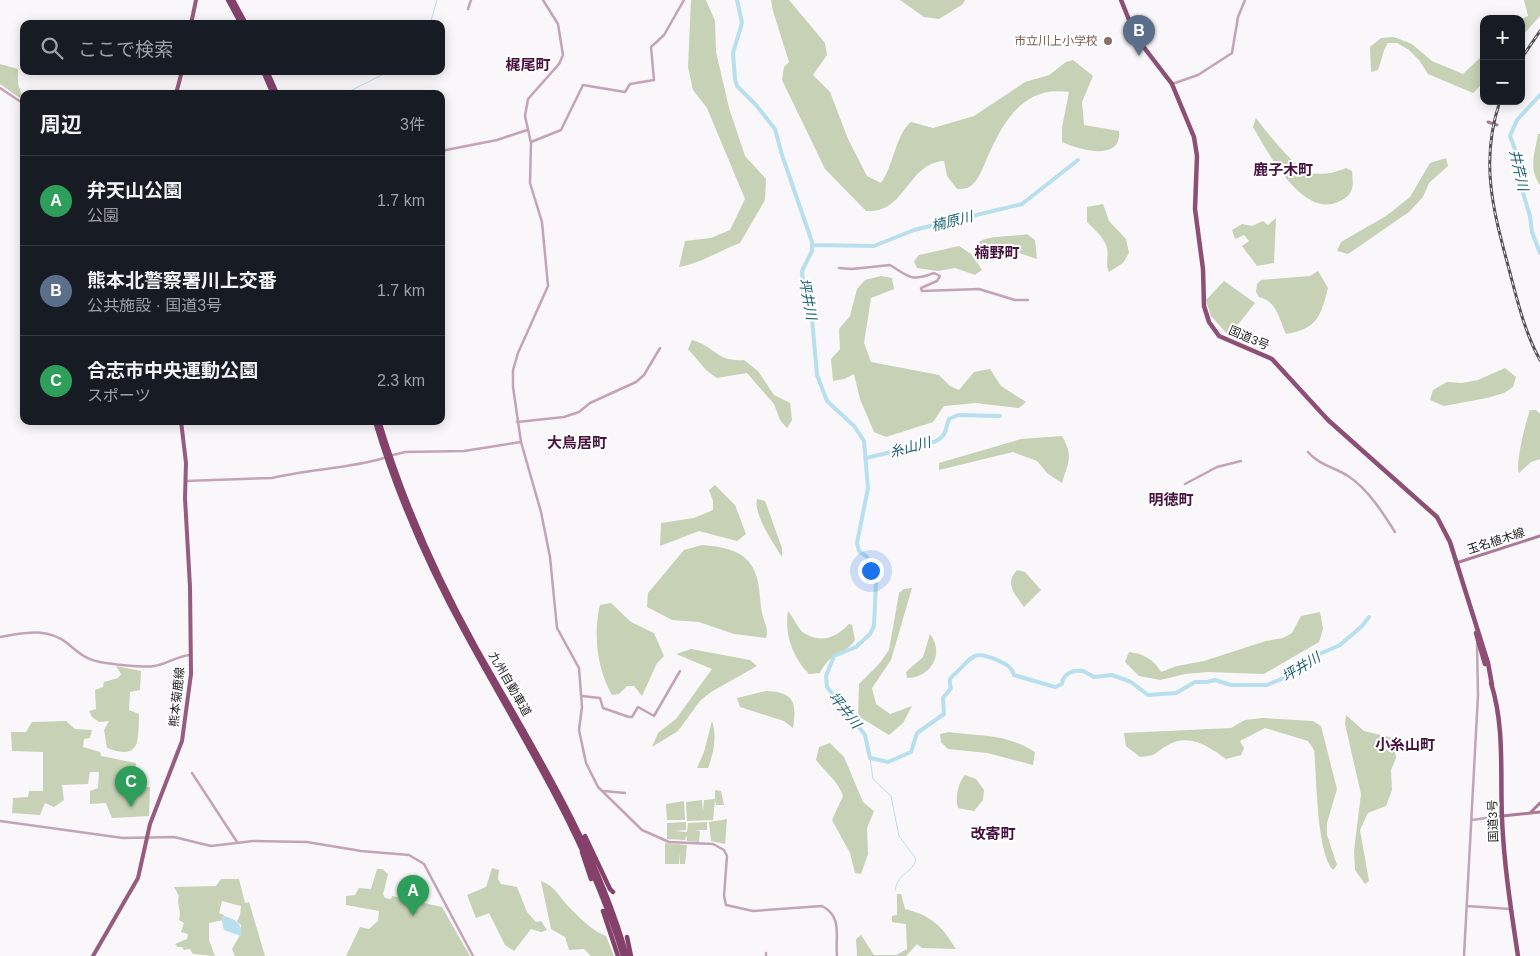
<!DOCTYPE html>
<html lang="ja">
<head>
<meta charset="utf-8">
<style>
	body { margin:0; font-family:Helvetica,"Noto Sans JP",sans-serif; background:#20242c; color:#f1f3f6 }
	.controls { position:absolute; right:15px; top:15px; display:grid; overflow:hidden; border-radius:10px; box-shadow:0 2px 12px #0003 }
	.controls button { width:45px; height:45px; display:grid; place-items:center; padding:0; border:0; border-bottom:1px solid #363941; background:#171b24; color:#f1f3f6; font:25px sans-serif }
	.you { position:absolute; left:870px; top:570px; width:18px; height:18px; margin:-12px; border:4px solid #fff; border-radius:50%; background:#1a73e8; box-shadow:0 0 0 8px #1a73e833 }
	.badge { display:grid; place-items:center; width:32px; height:32px; border-radius:50%; background:#1a73e8; color:#fff; font-size:16px; font-weight:700 }
	.pin { position:absolute; translate:-50% -41px; filter:drop-shadow(0 1px 2px #0008) }
	.pin::after { content:''; position:absolute; top:26px; width:18px; height:15px; background:inherit; clip-path:polygon(0 0,100% 0,50% 100%) }
	.list { margin:0; padding:0; list-style:none }
	h2 { display:flex; justify-content:space-between; align-items:center; height:65px; margin:0; padding:0 20px; font-size:21px }
	h2 small { font-size:16px; font-weight:400; color:#9ea1a6 }
	.list li { display:grid; grid-template-columns:32px 1fr auto; gap:15px; align-items:center; box-sizing:border-box; height:90px; padding:0 20px; border-top:1px solid #363941 }
	.list b { display:block; font-size:19px; white-space:nowrap }
	.list p { margin:0; font-size:16px; white-space:nowrap; color:#9ea1a6 }
	.list em { font-size:16px; font-style:normal; color:#9ea1a6 }
	.icon { flex:none; width:28px; height:28px; fill:none; stroke:currentColor; stroke-width:2; stroke-linecap:round; stroke-linejoin:round }
	.map { position:relative; flex:none; width:1540px; height:956px; overflow:hidden }
	.search { position:absolute; background:#171b24; box-shadow:0 2px 12px #0003; left:20px; top:20px; width:425px; height:55px; display:flex; align-items:center; gap:12px; box-sizing:border-box; padding:0 18px; border-radius:10px; color:#9ea1a6; font-size:19px }
	.panel { position:absolute; background:#171b24; box-shadow:0 2px 12px #0003; left:20px; top:90px; width:425px; height:335px; border-radius:10px }
	.map>svg:first-child { display:block }
	.green { fill:#c6d1b5 }
	.water { fill:#b8dfee }
	.lines { fill:none; stroke-linecap:round; stroke-linejoin:round }
	.stream { stroke:#b8dfee; stroke-width:1 }
	.river { stroke:#b8dfee; stroke-width:4 }
	.tertiary { stroke:#c5a3b6; stroke-width:2.5 }
	.secondary { stroke:#ab7a96; stroke-width:3 }
	.primary { stroke:#965c7f; stroke-width:4 }
	.trunk { stroke:#8d4f75; stroke-width:4.5 }
	.motorway { stroke:#84426b; stroke-width:4.5 }
	.rail-casing { stroke:#535254; stroke-width:3 }
	.rail { stroke:#fff; stroke-width:1; stroke-dasharray:4; stroke-linecap:butt }
	.education-dot { fill:#8d6e63; stroke:#fff; stroke-width:2 }
	.labels { text-anchor:middle; dominant-baseline:central; stroke-width:4; stroke-linejoin:round; paint-order:stroke }
	.education-label { font-size:12px; fill:#785e54; stroke:#fff; text-anchor:end }
	.street-label { font-size:12px; fill:#1d1c1e; stroke:#fff }
	.water-label { font-size:14px; font-style:italic; fill:#185e74; stroke:#fff }
	.quarter-label { font-size:15px; font-weight:bold; fill:#471240; stroke:#fff }
</style>
</head>
<body>
<div class="map">
<svg width="1540" height="956" viewBox="0 0 1540 956">
	<rect width="100%" height="100%" fill="#f9f7fa"/>
	<path class="green" d="M691 0H706L715 21 716 52 729 108 745 156 766 179 765 200 740 243C719 251 701 263 679 267L685 241 711 238 730 230 745 199 707 108 693 90 688 67Z
		M771 0H789L825 43 827 55 813 75 830 92 848 139 867 176 881 183C895 163 895 135 911 122L933 128 974 116 1025 82 1049 75 1066 62 1073 60 1093 76 1082 102 1084 125 1119 131C1122 162 1080 150 1062 142V128L1069 92C1023 85 1003 122 987 158 983 168 978 182 969 187 966 189 960 189 957 189L947 176 944 161C907 163 906 214 866 211L825 169 782 80 784 67 789 62 773 11Z
		M900 0H965L963 4 939 19 924 17Z
		M1524 0H1540V16L1521 37V19L1528 16Z
		M1394 37 1412 44 1432 61 1463 74 1484 54V82L1473 93 1428 74 1419 60 1409 50 1397 43H1388C1382 52 1382 60 1378 70L1371 72 1370 47 1381 38Z
		M0 64 18 69V84L24 101 0 84Z
		M1256 118C1264 129 1296 169 1308 172 1320 176 1335 173 1346 168L1352 171C1353 184 1355 193 1342 200 1304 223 1268 152 1253 127Z
		M1538 134H1540V185C1528 168 1535 153 1538 134Z
		M1446 158 1448 166 1429 183 1423 197 1409 212 1348 254 1337 251 1341 242 1386 216 1410 197 1430 163Z
		M1103 204 1109 221 1126 239 1129 253 1123 263 1109 272C1105 264 1109 257 1107 248 1104 237 1094 229 1087 222V207Z
		M1276 218 1274 263 1257 266 1242 246 1249 241 1244 235 1235 239 1232 230 1242 224 1252 226 1263 221 1268 225Z
		M1027 234 1035 240 1037 259 1010 250 983 251 979 242C989 235 1013 237 1027 234Z
		M959 246 971 254 982 270 975 275 955 268 938 271 917 268 914 261 919 255Z
		M1318 271 1328 288C1321 316 1317 329 1286 334 1279 319 1277 301 1259 297L1256 292 1257 284 1261 280 1310 276Z
		M881 276 892 278 894 289 871 298 864 343 871 362 939 375 950 386 959 390 974 372 990 369 1001 386 1026 402 1019 408 976 403 944 406 933 422 886 437 874 432 860 399 854 374 844 379 833 381 831 359 840 349 839 329 850 316 857 289 865 280Z
		M1224 281 1255 303 1229 336 1211 316 1206 300Z
		M692 340C716 347 716 362 744 360L758 371 774 395 790 403 792 420 787 428 780 420 774 404 747 373 717 378 707 371 688 349Z
		M1505 368 1516 377 1513 387 1504 393 1487 398 1444 406 1430 400 1433 390 1447 382 1462 383 1478 380Z
		M1530 410H1536L1540 414V459L1531 462 1519 473C1515 464 1526 421 1530 410Z
		M1062 436C1074 457 1068 462 1062 483L1047 473 1037 461 1013 452 939 470V463L1021 439Z
		M715 485 735 505 746 534 737 541 699 531 660 546 661 523 694 518 713 510V501L709 490Z
		M757 499 765 501 782 548V557C774 544 753 514 757 499Z
		M702 545C729 547 752 552 758 582 760 592 760 603 762 613 764 623 769 628 766 638L734 634 699 622 672 620 647 607 648 593 684 550Z
		M1017 570 1025 572 1041 590 1024 607C1015 594 1004 584 1017 570Z
		M912 588 891 660 872 688 876 704 890 714 912 706 903 723 889 735 858 716 859 684 879 664 889 650 899 593 904 589Z
		M611 603 631 622 654 633 664 656 657 663 642 696 634 686H627L619 694 612 695C597 669 593 634 600 605Z
		M788 611C793 617 799 630 804 633 822 644 837 637 849 624L852 625 855 640C845 656 830 651 820 673L809 674C793 658 784 634 788 611Z
		M1320 612 1323 629 1319 642 1264 674 1208 672 1185 674 1160 680 1139 676 1125 662 1129 652C1142 653 1155 660 1161 672L1177 666 1204 661 1266 641 1283 638 1292 633 1301 616Z
		M930 634C945 653 931 678 907 678L906 672 923 657Z
		M691 649 750 660 757 666 711 692 700 701 678 731 652 747 658 733 676 719 712 669 676 654Z
		M116 666 141 671 140 690 130 692 129 710 139 714C138 741 141 761 107 748L104 730 109 721 99 722 92 717 89 711 96 709 95 690 103 687 104 682 118 678 121 674Z
		M766 691C794 692 797 702 793 728L784 721 740 707 737 698Z
		M1346 715 1364 731 1393 738 1396 758 1391 770 1392 790 1386 806 1368 813 1360 830 1369 881 1365 884 1355 870 1354 851 1361 794 1345 724Z
		M1263 718 1313 721 1321 726 1337 789 1327 823V835L1337 865 1333 870C1316 851 1317 778 1314 750L1308 741 1265 728 1240 741 1244 748 1241 755 1226 759C1208 746 1190 733 1168 745 1153 753 1160 755 1140 757L1126 746 1124 733 1231 728 1245 720Z
		M66 721 75 729 92 730 90 738 84 739 83 747 100 752 101 756 136 763 134 787H150L149 816 112 818 106 803 90 804V791L98 788 99 772H90L88 784 62 785 64 800 54 807 45 803 40 815 12 813 13 798 28 797 29 791H43V752L12 751 11 732H26L32 722Z
		M712 721C717 737 714 752 708 768H697L704 752Z
		M949 732C983 737 1004 733 1035 752L1033 765 987 753 948 749 941 742 940 734Z
		M830 743 844 757 863 802 874 811 867 828 868 854 861 874 855 873 850 853 832 820 843 796C838 781 826 773 816 760L819 747Z
		M965 775 976 779 984 790 983 800 974 811 958 808C955 799 958 782 965 775Z
		M715 790 721 791 724 805H716L715 800 713 820 687 821 686 802 702 800 703 812 704 800 715 799Z
		M684 801 685 820H667L666 804Z
		M727 819 725 844 711 841 709 822Z
		M686 822V830L675 831 687 832 688 823 707 822V830H695L700 831 699 842 687 841V835L685 840 667 839V823Z
		M665 843 687 845 685 864H680V853L679 864H665Z
		M492 868 499 870 498 879 501 884 517 887 527 912 536 922 541 921 547 930 541 932 531 929 514 951 505 945 489 913 476 918 467 895 486 887Z
		M377 869H382L388 874 383 894 385 898 391 899 392 896 442 907 470 956H346L360 927 369 929 378 921 379 911 346 905V896L355 895 359 888 371 889Z
		M221 879H239L245 903 249 902 265 956H235L232 949 240 935 241 925 237 922 240 915 241 906 222 901 219 913 224 915 223 920 209 923V940L215 956 193 954 190 949 184 950 182 947H178L175 944 187 939 188 934 181 932 184 923 179 920C182 911 176 904 179 896L174 887 216 886Z
		M541 881C555 886 559 897 569 907 579 917 592 931 606 936L614 956H591L584 949 569 950 565 937 551 929Z
		M897 894H901L905 909C932 916 941 925 956 949L922 948 917 944 906 956H857L856 939 861 935 874 955H896L907 949 906 924 892 922V916L897 915Z"/>
	<path class="water" d="M224 916C235 919 243 924 241 936L224 930 221 917Z"/>
	<g class="lines">
		<path class="stream" d="M430 24 437 0
			M344 94 390 71
			M870 758 873 779 891 796 899 836 916 859C913 873 898 872 895 890"/>
		<path class="river" d="M737 0 742 23 733 53 735 79 737 86 756 105 775 129 782 155 812 242V251L802 271 803 283 811 307 817 375 827 401 854 426 864 441 868 488 857 543 859 551 867 557 876 582 874 626 870 634 856 647 834 656 826 676 827 687 865 735 870 758 888 762 911 752 917 733 944 714 943 698 951 688C948 679 950 678 957 672 973 656 974 650 997 660 1006 664 1011 666 1014 675L1055 687 1062 684C1063 673 1073 670 1083 671L1094 677 1112 675 1131 682 1148 695 1176 693 1195 682H1207L1215 680 1231 685H1267L1284 678 1306 660 1340 645 1362 626 1369 617
			M1540 95 1517 120 1510 136 1519 160 1521 186 1530 216 1532 232 1540 253
			M813 245 874 246 914 230 1022 204 1078 160
			M866 458 934 442C947 436 945 430 949 419L958 415 1000 416"/>
		<path class="tertiary" d="M543 0 558 24 563 55 559 64 528 99 525 116 531 143 530 183 542 222 548 286 518 353 513 370V387L521 442 541 512 550 557 557 628 579 668 582 707 579 730 586 763 598 787 642 830 669 842 713 844 724 850 727 856 724 896 726 905 753 911 822 906C843 917 835 936 837 956
			M468 9 471 0
			M1172 84 1198 75 1232 53 1238 17 1245 0
			M0 88 24 104
			M531 142 561 130 583 85 625 92 630 84 654 80 651 47 664 35 684 0
			M441 151 497 140 527 130
			M839 268 852 269 890 265C910 277 910 282 934 273L940 276 937 281 921 288 922 291 979 289 1015 300H1028
			M517 422 564 417 579 412 590 403 636 382 644 375 660 348
			M1308 452C1319 465 1334 467 1348 476 1368 489 1383 513 1395 532
			M393 455 405 452 464 451 521 442
			M185 481 272 478C308 469 347 469 384 458
			M1185 484 1217 467 1241 461
			M0 637C24 633 46 627 67 643 78 652 86 660 100 662 110 664 145 668 154 666 167 664 177 656 190 655
			M582 696 600 698 603 708 629 717H632L638 707 654 716 680 671
			M192 773 237 842
			M604 791 625 793
			M1472 820 1501 816
			M0 821 123 838 174 837 211 846 253 841 307 842 361 851 409 855 424 864 473 956
			M1467 906 1510 909
			M766 956V953
			M1464 956 1478 695 1477 643"/>
		<path class="secondary" d="M1488 122 1497 125
			M1456 563 1540 536
			M1531 812 1540 803
			M1502 816 1540 812"/>
		<path class="primary" d="M191 24 196 0
			M176 94 182 71
			M93 956 138 878 150 824 182 741 191 674 190 587 185 498 186 463 181 421"/>
		<path class="trunk" d="M1121 0 1136 37 1172 84 1194 137 1197 156 1195 209 1203 269 1204 306 1209 322 1219 336 1272 359 1328 420 1437 517 1450 542 1488 663 1492 685
			M1476 633 1485 664
			M1491 683C1505 727 1500 774 1502 819 1504 865 1511 910 1518 956"/>
		<path class="motorway" d="M228 0 241 24
			M233 0 246 24
			M263 71 273 94
			M267 71 277 94
			M375 421C397 496 429 568 467 637 526 745 586 836 623 956
			M379 421C403 500 436 575 476 647 533 748 595 844 627 956
			M585 836 610 889 613 892
			M582 852 591 879
			M603 911 618 956
			M627 937 631 956"/>
		<g class="rail-casing">
			<path id="rail" d="M1521 59 1540 31
				M1500 101C1479 163 1494 213 1510 273 1518 303 1525 333 1540 360"/>
		</g>
		<use href="#rail" class="rail"/>
	</g>
	<circle class="education-dot" cx="1108" cy="41" r="5"/>
	<g class="labels">
		<g class="education-label">
			<text x="1098" y="41">市立川上小学校</text>
		</g>
		<g class="street-label">
			<text transform="translate(1249 338) rotate(23)">国道3号</text>
			<text transform="translate(1496 541) rotate(-18)">玉名植木線</text>
			<text transform="translate(510 684) rotate(60)">九州自動車道</text>
			<text transform="translate(177 697) rotate(-84)">熊本菊鹿線</text>
			<text transform="translate(1493 821) rotate(-92)">国道3号</text>
		</g>
		<g class="water-label">
			<text transform="translate(1519 170) rotate(77)">井芹川</text>
			<text transform="translate(952 221) rotate(-14)">楠原川</text>
			<text transform="translate(808 299) rotate(79)">坪井川</text>
			<text transform="translate(910 447) rotate(-15)">糸山川</text>
			<text transform="translate(1301 667) rotate(-32)">坪井川</text>
			<text transform="translate(845 710) rotate(51)">坪井川</text>
		</g>
		<g class="quarter-label">
			<text x="528" y="64">梶尾町</text>
			<text x="1283" y="169">鹿子木町</text>
			<text x="997" y="252">楠野町</text>
			<text x="577" y="442">大鳥居町</text>
			<text x="1171" y="499">明徳町</text>
			<text x="1405" y="744">小糸山町</text>
			<text x="993" y="833">改寄町</text>
		</g>
	</g>
</svg>
<div class="controls">
<button>+</button>
<button>−</button>
</div>
<div class="you"></div>
<div class="pin badge" style="left:413px;top:916px;background:#2e9e5b">A</div>
<div class="pin badge" style="left:1139px;top:56px;background:#5c6f8a">B</div>
<div class="pin badge" style="left:131px;top:807px;background:#2e9e5b">C</div>
<div class="search"><svg class="icon" aria-label="search" viewBox="0 0 24 24"><circle cx="10" cy="10" r="6"/><path d="M15 15l6 6"/></svg>ここで検索</div>
<section class="panel">
<h2>周辺<small>3件</small></h2>
<ul class="list">
<li><span class="badge" style="background:#2e9e5b">A</span><div><b>弁天山公園</b><p>公園</p></div><em>1.7 km</em></li>
<li><span class="badge" style="background:#5c6f8a">B</span><div><b>熊本北警察署川上交番</b><p>公共施設 · 国道3号</p></div><em>1.7 km</em></li>
<li><span class="badge" style="background:#2e9e5b">C</span><div><b>合志市中央運動公園</b><p>スポーツ</p></div><em>2.3 km</em></li>
</ul>
</section>
</div>
</body>
</html>
